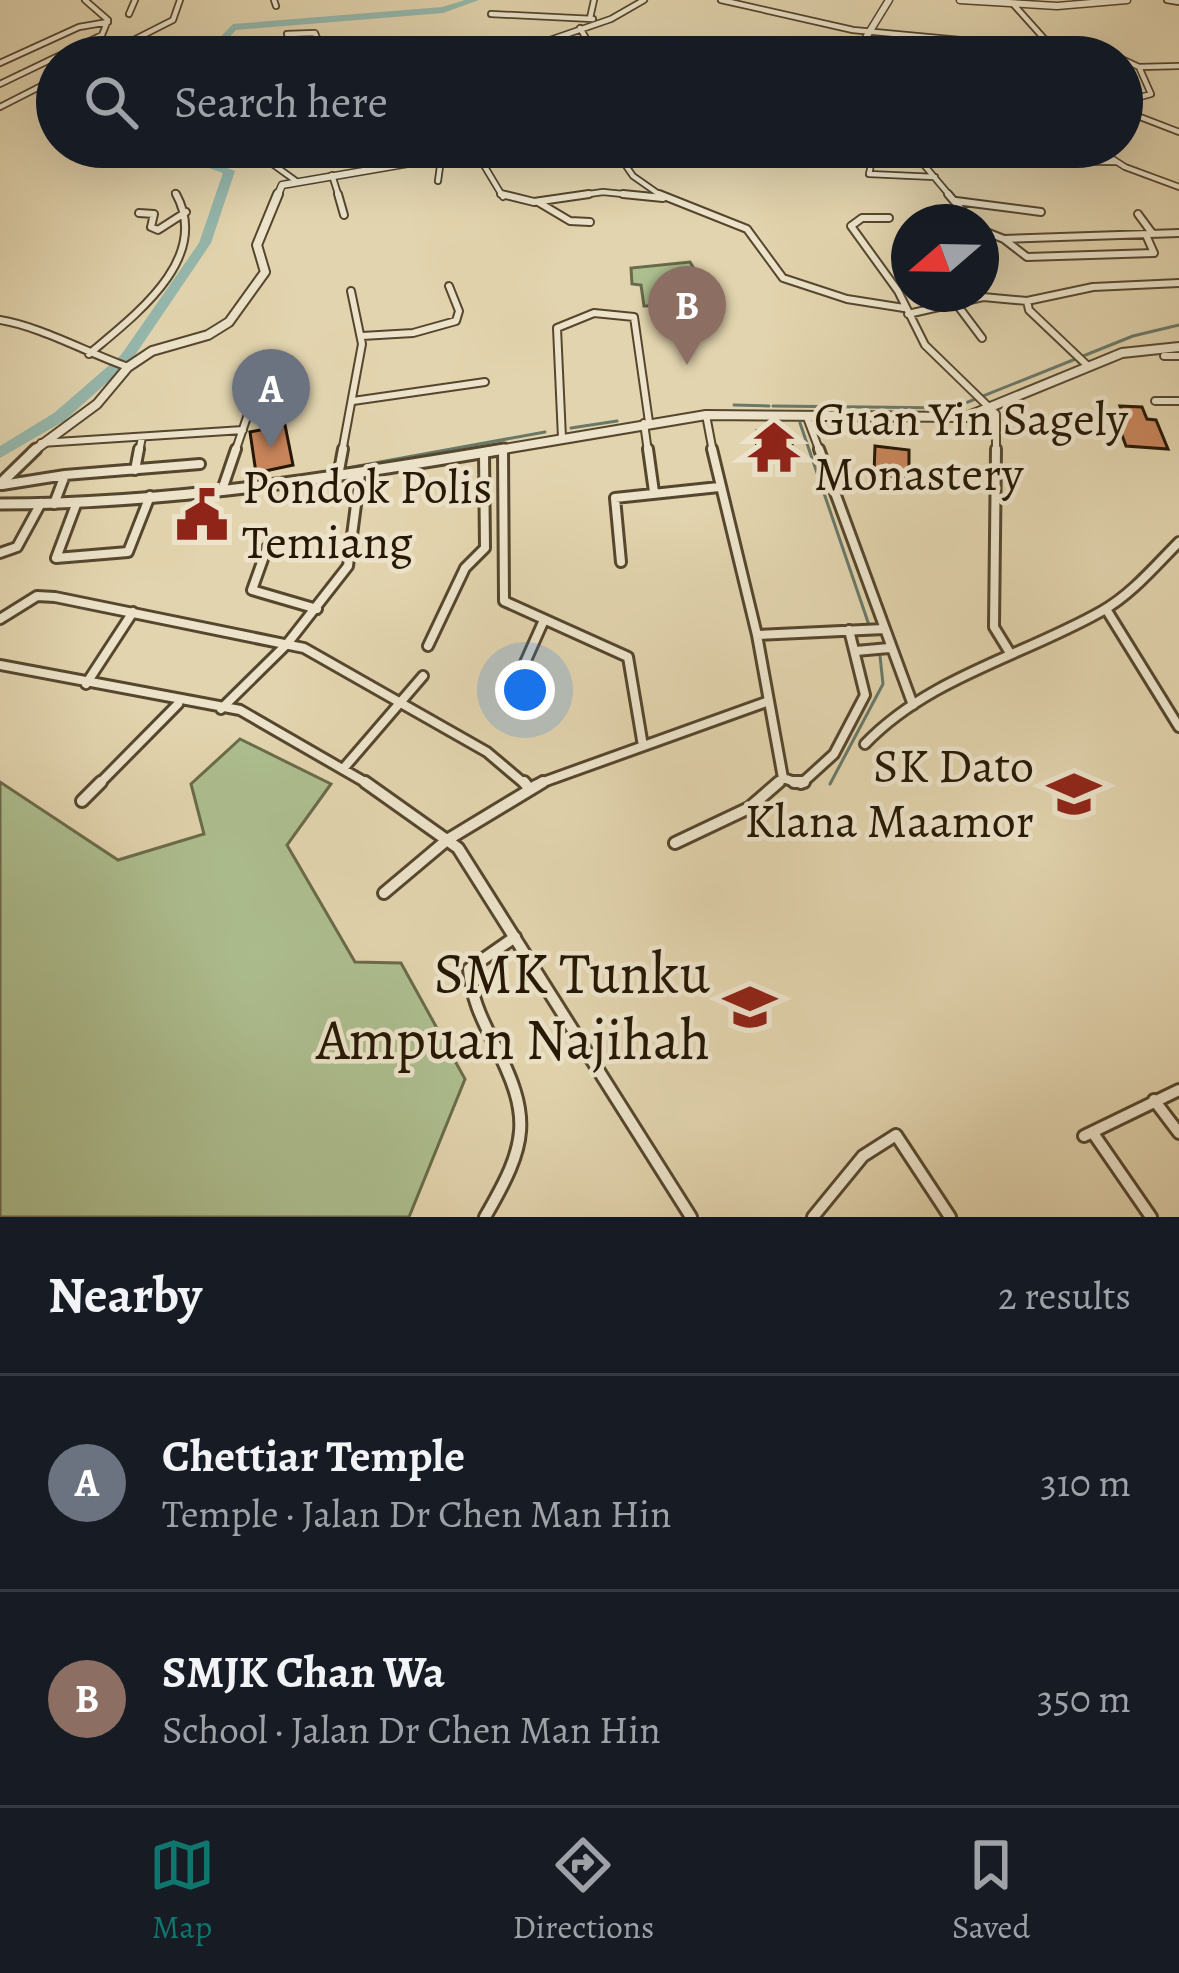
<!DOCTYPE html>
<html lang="en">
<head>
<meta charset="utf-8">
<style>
	body { margin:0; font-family:Alegreya,serif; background:#20242c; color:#f1f3f6 }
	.compass { position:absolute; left:891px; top:204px; width:108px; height:108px; border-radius:50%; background:#171b24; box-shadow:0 12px 48px #0002; rotate:250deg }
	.you { position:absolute; left:525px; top:690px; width:42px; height:42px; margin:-30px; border:9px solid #fff; border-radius:50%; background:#1a73e8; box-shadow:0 0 0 18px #1a73e833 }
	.badge { display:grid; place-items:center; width:78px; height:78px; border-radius:50%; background:#0f766e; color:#fff; font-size:39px; font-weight:700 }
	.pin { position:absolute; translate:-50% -99px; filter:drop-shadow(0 3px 6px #0008) }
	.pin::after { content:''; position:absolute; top:63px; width:42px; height:36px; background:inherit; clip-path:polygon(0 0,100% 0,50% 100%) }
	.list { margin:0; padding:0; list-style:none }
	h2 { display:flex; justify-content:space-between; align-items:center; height:156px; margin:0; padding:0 48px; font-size:51px }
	h2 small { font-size:39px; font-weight:400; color:#9ea1a6 }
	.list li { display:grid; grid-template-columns:78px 1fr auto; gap:36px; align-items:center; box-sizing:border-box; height:216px; padding:0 48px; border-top:3px solid #363941 }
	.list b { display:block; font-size:45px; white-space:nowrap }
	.list p { margin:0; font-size:39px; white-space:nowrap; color:#9ea1a6 }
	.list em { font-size:39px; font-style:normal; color:#9ea1a6 }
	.icon { flex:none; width:66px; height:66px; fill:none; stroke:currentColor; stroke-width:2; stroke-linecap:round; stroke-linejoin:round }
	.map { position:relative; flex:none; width:1179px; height:1217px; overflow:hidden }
	.search { position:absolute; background:#171b24; box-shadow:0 12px 48px #0002; left:36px; right:36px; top:36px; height:132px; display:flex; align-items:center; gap:30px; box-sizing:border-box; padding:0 42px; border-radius:66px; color:#9ea1a6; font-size:45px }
	.sheet { height:588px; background:#171b24 }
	nav { display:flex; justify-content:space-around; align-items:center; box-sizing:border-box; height:168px; border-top:3px solid #363941; background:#171b24; font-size:33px; color:#9ea1a6 }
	nav a { display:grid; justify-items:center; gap:6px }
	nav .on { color:#0f766e }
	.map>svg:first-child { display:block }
	.green { fill:#adbe8f; stroke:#6a6b4a; stroke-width:3 }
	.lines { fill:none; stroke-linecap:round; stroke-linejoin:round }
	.stream { stroke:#697869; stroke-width:3 }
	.river { fill:#95b8ad; fill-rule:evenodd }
	.building { fill:#c8845a; stroke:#261804; stroke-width:3 }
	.minor-far3-casing { stroke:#55472e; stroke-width:8 }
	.minor-far2-casing { stroke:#55472e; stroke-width:10 }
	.minor-far1-casing { stroke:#55472e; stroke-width:14 }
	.minor-casing { stroke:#55472e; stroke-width:16 }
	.tertiary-far2-casing { stroke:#55472e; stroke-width:9 }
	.tertiary-far1-casing { stroke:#55472e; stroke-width:12 }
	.tertiary-casing { stroke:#55472e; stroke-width:15 }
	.minor-far3 { stroke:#ece3ca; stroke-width:4.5 }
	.minor-far2 { stroke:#ece3ca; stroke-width:6 }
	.minor-far1 { stroke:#ece3ca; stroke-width:8 }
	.minor { stroke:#ece3ca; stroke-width:10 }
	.tertiary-far2 { stroke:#ece3ca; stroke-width:6 }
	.tertiary-far1 { stroke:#ece3ca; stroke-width:8 }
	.tertiary { stroke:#ece3ca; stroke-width:9 }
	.labels { text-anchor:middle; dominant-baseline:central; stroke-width:9; stroke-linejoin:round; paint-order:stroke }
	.poi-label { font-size:48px; fill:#261804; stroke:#ece3ca; text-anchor:start }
	.near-poi-label { font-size:57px; fill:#261804; stroke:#ece3ca; text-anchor:end }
</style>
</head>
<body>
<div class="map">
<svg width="1179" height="1217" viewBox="0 0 1179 1217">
	<rect width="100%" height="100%" fill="#e2d4ae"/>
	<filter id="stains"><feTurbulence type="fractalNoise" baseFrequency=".00167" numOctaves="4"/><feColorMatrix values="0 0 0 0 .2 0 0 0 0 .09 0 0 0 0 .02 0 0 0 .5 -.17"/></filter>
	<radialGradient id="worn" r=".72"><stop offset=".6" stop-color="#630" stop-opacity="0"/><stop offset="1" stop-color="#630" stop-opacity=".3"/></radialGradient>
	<path class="green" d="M690 262 716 305 644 306 641 285 632 284 631 268Z
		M240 739 331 784 287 845 355 962 401 963 465 1079 409 1217H0V782L118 860 204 834 191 784Z"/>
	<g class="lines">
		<path class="stream" d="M734 405 769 406
			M773 406 953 408 1133 336 1179 325
			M800 423 869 625
			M571 428 617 421
			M347 468 545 432
			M830 784 883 684 880 656"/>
		<path class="river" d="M465 0H479L443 13 236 30 211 57H201L233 24 442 7Z
			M179 147H192L208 161 235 171 211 243 131 361 64 421 0 458V446L54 413 121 355 199 243 223 173 200 165Z"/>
	</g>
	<path class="building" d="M1120 406 1142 407 1147 419 1156 420 1168 449 1126 446 1115 416H1124Z
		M285 425 293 465 256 473 250 432Z
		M757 431 792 434V463L756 460Z
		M875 446 909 450V479L874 474Z"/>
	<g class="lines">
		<g class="minor-far3-casing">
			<path id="minor-far3" d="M274 0 276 6
				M721 0 853 30 992 43
				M1167 0 1179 2
				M1014 5 1049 44 1051 57
				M129 14 135 0
				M491 14 593 19
				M590 18 594 0
				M580 28 587 40 603 47
				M287 34 315 33 323 53
				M1049 44 1094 48 1117 57
				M721 51 748 57
				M100 57 173 20 180 0
				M294 57 353 50 357 57
				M551 57 543 46 547 41 611 19 644 0
				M1122 59 1139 67
				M0 63 79 27 108 22
				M0 84 102 35 108 20 85 0
				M1122 102 1151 94 1139 67 1179 66
				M0 107 57 78
				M1122 110 1179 132
				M249 147 296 181
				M392 147 416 161
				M613 147 633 176 663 197
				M875 147 869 174 935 177
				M893 147 931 160 1116 162
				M1094 147 1125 167 1179 187
				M476 152 503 197
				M919 159 951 197
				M332 175 339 197
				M438 181 441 159
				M175 193 177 197
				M568 197 603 192 653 197"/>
		</g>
		<g class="minor-far2-casing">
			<path id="minor-far2" d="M338 194 344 215
				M501 194 534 202 589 194
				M623 194 663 198
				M659 194 747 229 783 278 847 299 904 308
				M948 194 972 222
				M956 201 1041 212
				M538 202 570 221 590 222
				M139 213 154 214 151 227 158 230 186 212
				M1138 214 1152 233
				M889 218H862L851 226 898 291 925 345 996 414V452
				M981 230 1004 239 1179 233
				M1005 240 1027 257 1154 253 1146 235
				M958 306 982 338
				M908 314 983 297 1027 301
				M0 320C39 326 88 353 128 367
				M362 336 413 333 456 321 459 311 449 286
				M89 354C134 316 212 259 176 194
				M1164 356H1179
				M1089 367 1029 310 1027 301 1093 287 1179 283
				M353 401 485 382
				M1155 401H1179
				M706 415 713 452
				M806 415 820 452
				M644 423 648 452
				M562 438 557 328 594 313 634 317 649 422
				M41 443 243 430
				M139 452 142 437
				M235 452 259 382
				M342 452 362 344 351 291"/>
		</g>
		<g class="minor-far1-casing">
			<path id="minor-far1" d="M503 449 504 601 628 657 643 746
				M648 449 654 492
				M712 449 757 635
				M819 449 913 705
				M996 449 994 627 1010 653
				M135 470 139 449
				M338 476 343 449
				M2 485 65 475
				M223 487 236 449
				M77 502 56 558 128 552 150 496
				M54 504 65 475 200 464
				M267 548 252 590 317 609
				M0 553 17 547 41 503
				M621 562 615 498 719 487
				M1106 609 1179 727
				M0 619 37 596 55 597 304 648 487 752 526 785
				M428 646 465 568 485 548 484 453
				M856 651 889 648
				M0 665 240 710 370 785
				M86 684 133 612
				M507 703 544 620
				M221 709 287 644 348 566 360 474
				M865 744C929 677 1023 656 1102 611 1132 594 1155 566 1179 542
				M343 769 423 676
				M783 778 801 784 834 754 865 695 849 630
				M98 785 178 704
				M535 785 766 702
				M775 785 783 778 757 635 884 629"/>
		</g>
		<g class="minor-casing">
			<path id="minor" d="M365 782 458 848 691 1217
				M524 782 528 787
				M794 782H804
				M82 801 101 782
				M675 843 749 808 779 782
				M384 893 447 840 543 782
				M1154 1100 1179 1133
				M1093 1133 1151 1217
				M1084 1136 1179 1090
				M485 1217C528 1143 533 1118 493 1041 481 1018 471 996 469 969L515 937
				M813 1217 863 1156 896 1135 950 1217"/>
		</g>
		<g class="tertiary-far2-casing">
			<path id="tertiary-far2" d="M960 0 1057 6 1127 0
				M854 57 889 0
				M277 197 282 185 503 147"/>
		</g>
		<g class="tertiary-far1-casing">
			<path id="tertiary-far1" d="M32 452 97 404 128 367 152 351 208 335 229 322 265 272 257 245 278 194
				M486 452 706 415 966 417 1122 353 1179 347"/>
		</g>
		<g class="tertiary-casing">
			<path id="tertiary" d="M0 484 36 449
				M0 504C169 504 338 477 504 449"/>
		</g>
		<use href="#minor-far3" class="minor-far3"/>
		<use href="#minor-far2" class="minor-far2"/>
		<use href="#minor-far1" class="minor-far1"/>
		<use href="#minor" class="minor"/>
		<use href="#tertiary-far2" class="tertiary-far2"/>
		<use href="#tertiary-far1" class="tertiary-far1"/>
		<use href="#tertiary" class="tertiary"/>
	</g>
	<defs>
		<g id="temple-bare" transform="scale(4.14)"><path d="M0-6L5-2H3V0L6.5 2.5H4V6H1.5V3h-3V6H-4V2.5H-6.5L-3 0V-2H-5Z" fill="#8f2418" stroke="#ece3ca" stroke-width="2.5" paint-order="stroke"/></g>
		<g id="civic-bare" transform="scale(4.14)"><path d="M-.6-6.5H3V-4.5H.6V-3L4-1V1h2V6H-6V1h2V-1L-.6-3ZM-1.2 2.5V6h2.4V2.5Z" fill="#8f2418" stroke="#ece3ca" stroke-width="2.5" paint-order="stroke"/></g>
		<g id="school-bare" transform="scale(4.14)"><path d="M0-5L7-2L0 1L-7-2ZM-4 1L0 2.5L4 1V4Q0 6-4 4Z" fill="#8f2418" stroke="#ece3ca" stroke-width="2.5" paint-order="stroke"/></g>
	</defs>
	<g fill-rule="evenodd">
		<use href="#temple-bare" x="774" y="447"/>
		<use href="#civic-bare" x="202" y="515"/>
		<use href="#school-bare" x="1074" y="794"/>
		<use href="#school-bare" x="750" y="1007"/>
	</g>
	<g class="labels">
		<g class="poi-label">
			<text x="814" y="419">Guan Yin Sagely<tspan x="814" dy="55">Monastery</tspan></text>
			<text x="242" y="487">Pondok Polis<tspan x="242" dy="55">Temiang</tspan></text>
			<text x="1034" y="766" text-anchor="end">SK Dato<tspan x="1034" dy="55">Klana Maamor</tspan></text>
		</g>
		<g class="near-poi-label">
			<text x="710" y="974">SMK Tunku<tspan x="710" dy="66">Ampuan Najihah</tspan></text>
		</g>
	</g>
	<rect width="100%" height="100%" filter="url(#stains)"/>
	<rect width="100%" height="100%" fill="url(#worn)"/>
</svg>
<svg class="compass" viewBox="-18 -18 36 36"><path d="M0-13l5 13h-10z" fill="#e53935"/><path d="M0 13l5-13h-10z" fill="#9ea1a6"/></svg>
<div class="you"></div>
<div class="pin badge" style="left:271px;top:448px;background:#6b7280">A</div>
<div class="pin badge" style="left:687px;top:365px;background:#8d6e63">B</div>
<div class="search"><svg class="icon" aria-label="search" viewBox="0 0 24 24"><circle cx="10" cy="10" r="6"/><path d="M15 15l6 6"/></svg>Search here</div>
</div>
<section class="sheet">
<h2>Nearby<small>2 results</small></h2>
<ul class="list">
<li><span class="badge" style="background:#6b7280">A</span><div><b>Chettiar Temple</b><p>Temple · Jalan Dr Chen Man Hin</p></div><em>310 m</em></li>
<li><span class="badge" style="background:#8d6e63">B</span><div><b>SMJK Chan Wa</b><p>School · Jalan Dr Chen Man Hin</p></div><em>350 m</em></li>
</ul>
</section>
<nav>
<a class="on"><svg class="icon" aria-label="map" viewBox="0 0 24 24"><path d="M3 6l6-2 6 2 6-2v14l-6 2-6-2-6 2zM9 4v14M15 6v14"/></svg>Map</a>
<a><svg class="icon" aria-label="directions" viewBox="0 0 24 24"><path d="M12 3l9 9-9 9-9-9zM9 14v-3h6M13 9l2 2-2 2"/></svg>Directions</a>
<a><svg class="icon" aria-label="saved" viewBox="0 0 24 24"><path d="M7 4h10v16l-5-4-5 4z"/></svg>Saved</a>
</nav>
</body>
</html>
